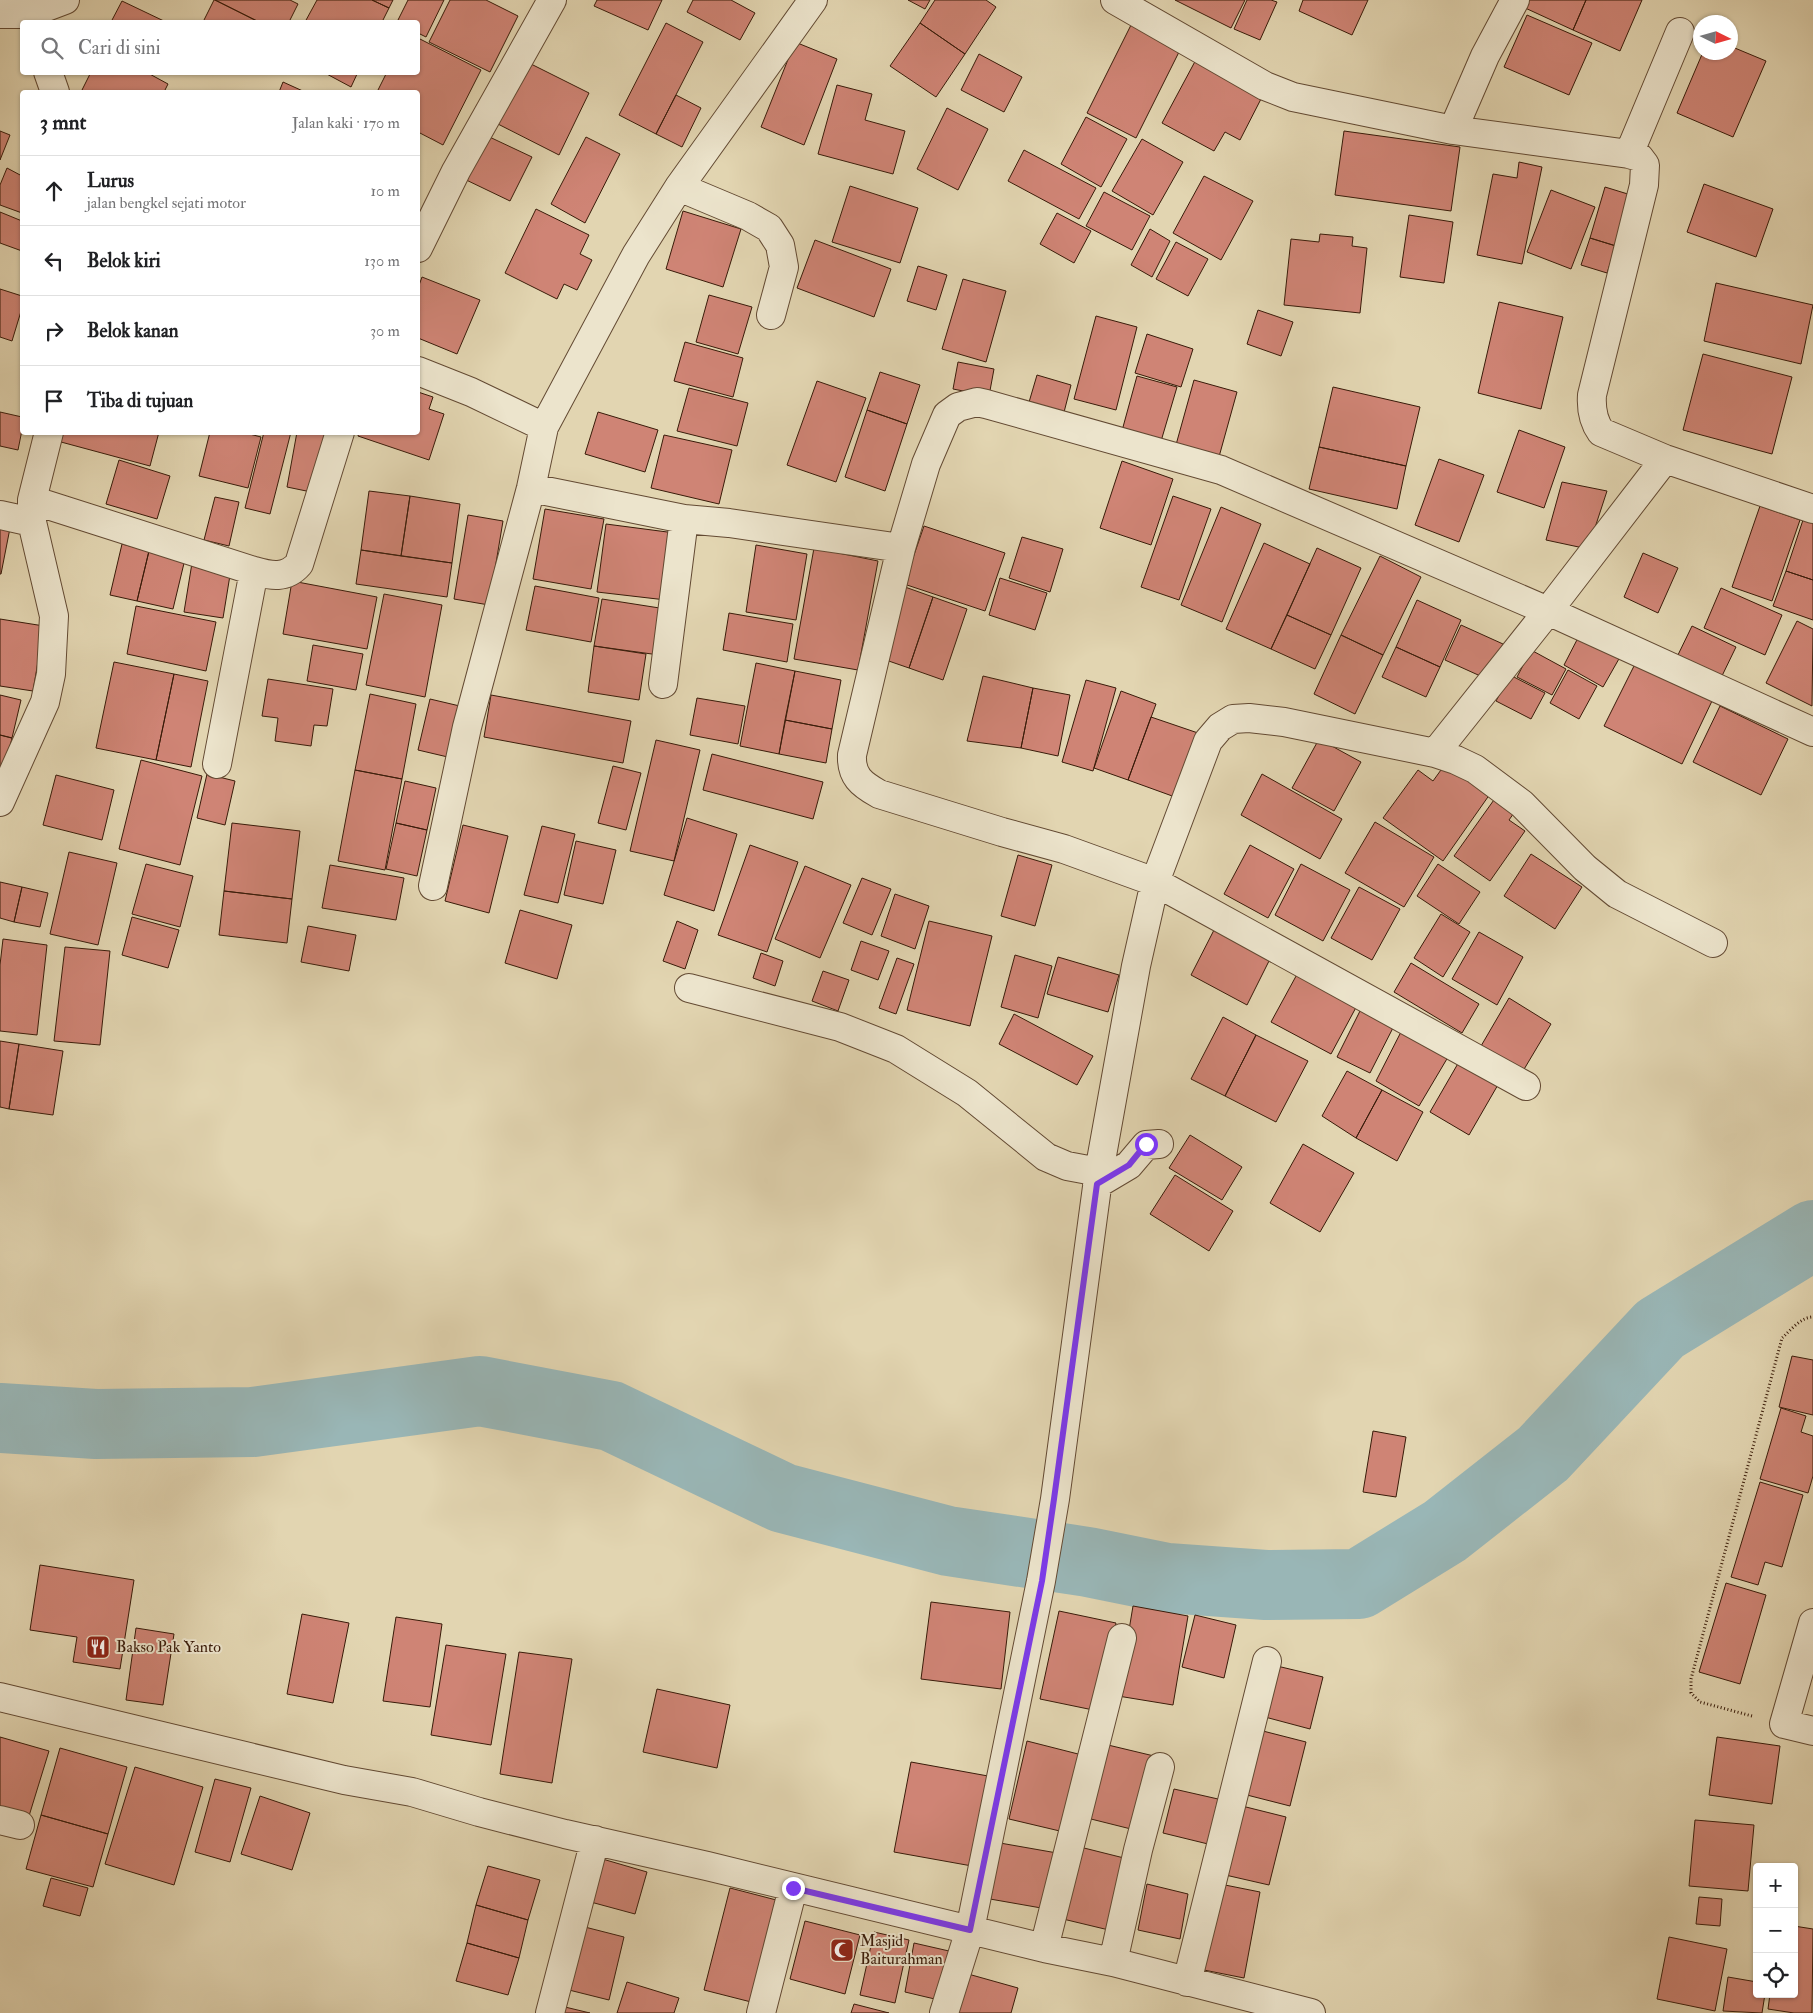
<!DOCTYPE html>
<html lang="id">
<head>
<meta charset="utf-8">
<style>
	body { margin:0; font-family:"IM FELL Double Pica",serif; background:#f6f6f6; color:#202124 }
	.controls { position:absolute; right:15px; bottom:15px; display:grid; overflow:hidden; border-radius:5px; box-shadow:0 1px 4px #0004 }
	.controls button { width:45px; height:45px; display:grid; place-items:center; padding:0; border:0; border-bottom:1px solid #e0e0e0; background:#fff; color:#202124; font:25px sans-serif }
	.compass { position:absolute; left:1693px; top:15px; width:45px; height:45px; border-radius:50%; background:#fff; box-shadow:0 1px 4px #0004; rotate:95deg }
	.stop { position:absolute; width:15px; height:15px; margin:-11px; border:4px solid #7c3aed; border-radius:50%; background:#fff }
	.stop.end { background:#7c3aed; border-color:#fff; box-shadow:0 1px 5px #0008 }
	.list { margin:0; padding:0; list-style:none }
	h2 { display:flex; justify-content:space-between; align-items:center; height:65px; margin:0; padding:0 20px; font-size:21px }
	h2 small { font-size:16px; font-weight:400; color:#757577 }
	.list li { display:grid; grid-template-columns:32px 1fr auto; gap:15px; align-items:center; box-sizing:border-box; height:70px; padding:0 20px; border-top:1px solid #e0e0e0 }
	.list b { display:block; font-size:19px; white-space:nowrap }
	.list p { margin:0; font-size:16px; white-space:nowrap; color:#757577 }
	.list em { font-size:16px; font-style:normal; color:#757577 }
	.icon { flex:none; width:28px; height:28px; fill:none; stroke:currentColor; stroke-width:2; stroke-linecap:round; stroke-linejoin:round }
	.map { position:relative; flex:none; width:1813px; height:2013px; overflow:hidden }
	.search { position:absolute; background:#fff; box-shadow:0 1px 4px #0004; left:20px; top:20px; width:400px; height:55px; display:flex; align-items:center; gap:12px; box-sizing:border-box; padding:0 18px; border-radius:5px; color:#757577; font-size:19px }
	.panel { position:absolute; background:#fff; box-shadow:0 1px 4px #0004; left:20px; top:90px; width:400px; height:345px; border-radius:5px }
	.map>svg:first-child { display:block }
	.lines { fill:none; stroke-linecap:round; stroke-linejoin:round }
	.river { stroke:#99b6b6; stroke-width:70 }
	.building { fill:#cf8475; stroke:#391b09 }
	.minor-casing { stroke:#634a33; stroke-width:30 }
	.path { stroke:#391b09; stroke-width:3; stroke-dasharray:1 2.5; stroke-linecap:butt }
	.minor { stroke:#ece4cc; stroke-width:28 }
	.route { stroke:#7c3aed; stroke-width:6 }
	.labels { text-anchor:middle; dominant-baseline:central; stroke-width:4; stroke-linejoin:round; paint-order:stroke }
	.poi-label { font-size:16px; fill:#391b09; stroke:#ece4cc; text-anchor:start }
</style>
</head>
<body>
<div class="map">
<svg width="1813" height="2013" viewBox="0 0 1813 2013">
	<rect width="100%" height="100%" fill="#e2d5b1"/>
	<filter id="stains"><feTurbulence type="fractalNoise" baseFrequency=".004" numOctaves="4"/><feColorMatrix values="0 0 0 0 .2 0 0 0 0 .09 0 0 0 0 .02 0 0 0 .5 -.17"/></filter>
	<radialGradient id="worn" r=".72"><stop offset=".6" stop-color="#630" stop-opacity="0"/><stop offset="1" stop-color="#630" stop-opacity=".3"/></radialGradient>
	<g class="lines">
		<path class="river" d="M0 1418 96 1424 253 1422 480 1391 611 1416 783 1498 948 1541 1088 1562 1167 1578 1266 1585 1359 1584 1445 1531 1543 1454 1660 1329 1813 1235"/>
	</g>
	<path class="building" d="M214 0H215L259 22H203Z
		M215 0H290L298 4 289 22H259Z
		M317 0H372L389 8 382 22H305Z
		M372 0H393L389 8Z
		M408 0H444L426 37 418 33V22H397Z
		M450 0H486L518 16 490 72 429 42Z
		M597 0H662L648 30 594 6Z
		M693 0H731L755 13 740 40 687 12Z
		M908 0H930L925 9Z
		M935 0H986L996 7 965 54 920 23Z
		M1175 0H1245L1231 28Z
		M1247 0H1271L1277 2 1260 40 1234 29Z
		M1303 0H1368L1352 35 1299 11Z
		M1526 0H1586L1573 30 1523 7Z
		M1586 0H1642L1620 51 1573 30Z
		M122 1 166 22H111Z
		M1527 15 1592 43 1569 95 1504 67Z
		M1133 21 1182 46 1136 138 1087 113Z
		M666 23 703 42 656 134 619 115Z
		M920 23 965 54 936 97 890 66Z
		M418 38 481 70 443 145 418 132V92H377L387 72H418Z
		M795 42 837 59 804 145 761 127Z
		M1730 46 1766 61 1733 137 1677 113 1703 52H1730Z
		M979 54 1022 77 1004 112 961 90Z
		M1199 54 1262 97 1240 140 1225 132 1214 151 1162 123Z
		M523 60 589 93 559 155 492 121Z
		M91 72H146L168 84 164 92H87L82 90Z
		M323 72H358L351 87Z
		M283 82 305 92H279Z
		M837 85 872 94 865 120 905 131 893 174 818 154Z
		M676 95 701 108 682 147 656 134Z
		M947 108 988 129 958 190 917 169Z
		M1086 117 1127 139 1101 187 1061 164Z
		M0 131 10 135 0 160Z
		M1344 131 1460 147 1451 211 1335 195Z
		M481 133 532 157 510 201 460 177Z
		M586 137 620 154 585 223 551 204Z
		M1142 139 1183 162 1153 215 1112 191Z
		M1024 150 1096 188 1079 219 1008 181Z
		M1519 162 1542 167 1522 264 1477 255 1493 174 1517 178Z
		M7 168 22 176V213L0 205V185Z
		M1204 176 1253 201 1221 260 1173 233Z
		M1704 184 1773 209 1756 257 1687 232Z
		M850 186 918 208 900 263 832 242Z
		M1605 187 1631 195 1616 246 1590 238Z
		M1551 190 1595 207 1571 269 1527 252Z
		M1104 192 1150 216 1132 250 1086 226Z
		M536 209 589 235 580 254 592 260 577 290 564 284 557 299 505 273Z
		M683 211 741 229 723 287 666 269Z
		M0 212 22 221V251L0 243Z
		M1057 213 1091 231 1074 263 1040 244Z
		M1409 215 1453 222 1444 283 1400 277Z
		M1150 229 1170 241 1152 277 1131 265Z
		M1320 234 1353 237 1352 246 1367 248 1360 313 1284 305 1291 239 1319 242Z
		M1590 238 1616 246 1607 273 1581 265Z
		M815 240 891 269 874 317 797 288Z
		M1176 242 1208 259 1188 296 1156 279Z
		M918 266 947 275 936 310 907 301Z
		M422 277 480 300 457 354 418 338V288Z
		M963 279 1006 291 986 362 942 349Z
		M1716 283 1813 305 1801 364 1704 341Z
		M0 289 22 296V308L12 341 0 337Z
		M709 295 752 307 738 354 696 342Z
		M1499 302 1563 317 1541 409 1478 393Z
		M1258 310 1293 322 1281 356 1247 344Z
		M1096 316 1137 327 1116 410 1074 399Z
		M1147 334 1193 349 1181 387 1135 373Z
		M685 342 743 358 733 397 674 381Z
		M1703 354 1792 377 1772 454 1683 430Z
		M958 362 994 369 989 396 953 389Z
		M880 372 920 385 907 424 867 410Z
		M1037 375 1071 385 1062 420 1027 409Z
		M1137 376 1177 387 1159 448 1120 438Z
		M1194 380 1237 392 1217 464 1174 452Z
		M817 381 866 398 836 482 787 465Z
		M1333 387 1420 407 1406 466 1319 447Z
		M689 388 748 403 737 446 677 431Z
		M418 392 433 397 429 409 444 414 429 460 358 436 359 432H418Z
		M867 410 907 424 885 491 845 477Z
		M0 412 22 417V430L18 450 0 446Z
		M598 412 658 430 645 472 585 454Z
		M1519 430 1565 447 1544 508 1497 492Z
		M63 432H159L150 466 61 442Z
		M210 432H242L261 437 248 488 199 476Z
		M264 432H291L270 514 245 508Z
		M297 432H327L316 493 287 487Z
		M664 435 732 450 719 504 651 488Z
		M1319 447 1406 466 1397 509 1309 489Z
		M1439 459 1484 475 1459 542 1415 525Z
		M119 460 170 476 157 519 106 504Z
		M1122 461 1173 479 1151 545 1100 528Z
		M1562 482 1607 491 1588 549 1546 540Z
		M369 491 410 496 401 556 361 550Z
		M410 496 460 504 452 563 401 556Z
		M1173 496 1211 509 1179 600 1141 587Z
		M215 497 239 502 229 546 204 540Z
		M1760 506 1800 520 1772 601 1732 587Z
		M1221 507 1261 524 1222 622 1181 605Z
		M545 509 604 519 591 589 533 579Z
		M1805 514 1813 517V580L1786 571Z
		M468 515 503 521 489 605 454 599Z
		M0 521 11 523 1 574H0Z
		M606 524 675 533 666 600 597 592Z
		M924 526 1005 553 985 611 904 584Z
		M1022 537 1063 549 1050 592 1009 578Z
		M1264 543 1310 564 1271 649 1226 629Z
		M122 544 149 551 137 601 110 595Z
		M756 545 807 554 796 620 746 612Z
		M814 548 878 561 858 670 794 659Z
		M1317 548 1361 568 1331 635 1287 615Z
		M361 550 452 563 447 597 356 584Z
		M149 551 185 559 173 609 137 601Z
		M1643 553 1678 568 1658 613 1624 597Z
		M1380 556 1421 577 1383 655 1341 635Z
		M192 563 231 569 223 618 184 612Z
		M1786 571 1813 580V620L1773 606Z
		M1000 578 1047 593 1035 630 989 615Z
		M292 581 377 597 367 649 283 634Z
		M535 586 599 598 591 642 526 630Z
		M905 587 933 597 909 668 880 658Z
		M1721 588 1782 615 1765 655 1704 628Z
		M384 594 442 605 425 697 366 685Z
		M933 597 967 609 943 680 909 668Z
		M602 599 666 609 659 655 594 646Z
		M1417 600 1461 620 1440 667 1396 647Z
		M136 606 216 622 206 671 127 654Z
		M729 613 793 624 787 662 723 650Z
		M1287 615 1331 635 1315 669 1271 649Z
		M0 619 44 626 33 691 0 686Z
		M1797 621 1813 629 1812 706 1766 683Z
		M1461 625 1503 644 1487 679 1445 660Z
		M1692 626 1736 647 1720 680 1676 659Z
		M1580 634 1620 657 1603 687 1564 665Z
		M1341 635 1383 655 1355 714 1314 694Z
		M313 645 363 654 356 690 307 681Z
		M594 646 646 654 639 700 588 692Z
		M1396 647 1440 667 1426 697 1382 677Z
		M1531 650 1566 669 1552 695 1517 677Z
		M114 662 174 674 156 760 96 748Z
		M756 663 795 671 779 754 740 746Z
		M1635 664 1712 701 1682 764 1604 726Z
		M1568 670 1597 686 1579 719 1550 703Z
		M795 671 841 680 832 729 785 720Z
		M174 674 208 681 191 767 156 760Z
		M1510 675 1545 693 1531 719 1496 701Z
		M983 676 1033 688 1021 748 967 741Z
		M268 679 333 689 327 726 314 725 311 746 275 741 278 718 262 716Z
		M1086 680 1116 688 1093 771 1062 762Z
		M1033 688 1070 695 1058 756 1021 748Z
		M1121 691 1156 704 1128 780 1094 768Z
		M370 694 416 704 402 779 355 770Z
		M0 695 21 700 12 738 0 735Z
		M491 695 631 721 623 763 484 737Z
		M697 698 745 706 738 744 690 735Z
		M430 699 464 707 452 758 418 750Z
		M1720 706 1788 739 1761 795 1693 762Z
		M1151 717 1198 733 1175 797 1128 780Z
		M785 720 832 729 826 763 779 754Z
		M0 735 12 738 2 780 0 779Z
		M1319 739 1361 762 1334 811 1292 788Z
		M656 740 700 750 674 861 630 851Z
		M712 754 823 782 813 819 703 790Z
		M141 760 202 776 180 865 119 849Z
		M1446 763 1490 794 1443 861 1383 818 1418 770 1433 781Z
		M613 766 641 773 626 830 598 823Z
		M355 770 402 779 385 870 338 861Z
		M207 774 235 781 225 825 197 818Z
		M1262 774 1342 819 1320 859 1241 815Z
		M56 775 114 790 102 840 43 825Z
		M405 781 436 788 427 830 396 823Z
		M1496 797 1516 810 1509 820 1525 831 1490 881 1454 856Z
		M687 818 737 834 714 911 664 895Z
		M1375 822 1434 857 1404 907 1345 873Z
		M232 823 300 831 292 899 224 891Z
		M396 823 427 830 417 876 386 869Z
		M463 825 508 836 489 913 445 901Z
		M542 826 575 834 558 903 524 895Z
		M576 841 616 850 603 904 564 895Z
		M750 845 798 862 767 952 718 935Z
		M1250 845 1294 869 1268 918 1224 894Z
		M69 852 117 863 98 945 50 934Z
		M1531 854 1582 887 1555 929 1504 896Z
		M1018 855 1052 865 1035 926 1001 916Z
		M146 864 193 876 180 927 132 914Z
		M1301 864 1350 890 1323 941 1275 915Z
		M1438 864 1480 892 1459 924 1417 896Z
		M330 865 404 878 396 920 322 908Z
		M805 866 851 885 820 958 775 939Z
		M862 878 891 889 872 935 843 923Z
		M0 882 22 887 14 922 0 918Z
		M22 887 48 893 40 927 14 922Z
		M1359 887 1400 909 1372 960 1331 938Z
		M224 891 292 899 287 943 219 935Z
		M895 894 929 906 915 949 881 936Z
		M520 910 572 925 557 979 505 963Z
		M1441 914 1470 932 1443 977 1414 958Z
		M132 917 179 930 168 968 122 955Z
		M677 921 698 930 685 969 663 961Z
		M929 921 992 936 970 1026 907 1010Z
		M308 926 356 935 349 971 301 962Z
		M1214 930 1270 959 1247 1005 1191 975Z
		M1479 932 1523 957 1497 1005 1452 979Z
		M3 939 47 945 37 1035 0 1031V965Z
		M861 941 889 951 878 980 851 970Z
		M65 947 110 951 100 1045 54 1041Z
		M761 953 783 961 775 986 753 978Z
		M1015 955 1052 966 1038 1018 1001 1007Z
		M1058 957 1119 975 1108 1012 1047 994Z
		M897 958 914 964 896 1014 879 1008Z
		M1411 963 1479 1004 1462 1033 1394 992Z
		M1301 967 1360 1000 1331 1054 1271 1022Z
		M823 971 849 980 838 1011 812 1001Z
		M1509 998 1551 1024 1523 1071 1481 1046Z
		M1364 1003 1397 1020 1370 1073 1337 1057Z
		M1014 1014 1093 1056 1077 1085 999 1044Z
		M1223 1017 1256 1035 1225 1096 1191 1079Z
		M1404 1026 1451 1052 1419 1106 1376 1081Z
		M1256 1035 1308 1061 1276 1122 1225 1096Z
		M0 1041 19 1044 9 1109 0 1107Z
		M19 1044 63 1051 53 1115 9 1109Z
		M1460 1060 1499 1083 1469 1135 1430 1112Z
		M1347 1071 1382 1090 1356 1138 1322 1116Z
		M1382 1090 1423 1112 1397 1161 1356 1138Z
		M1190 1135 1242 1167 1222 1200 1169 1168Z
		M1303 1144 1354 1173 1320 1232 1270 1203Z
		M1175 1175 1233 1211 1209 1251 1150 1214Z
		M1792 1356 1813 1360V1415L1779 1407Z
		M1781 1408 1806 1416 1801 1432 1813 1436V1476L1808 1493 1760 1479Z
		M1373 1431 1406 1437 1396 1497 1363 1492Z
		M1760 1482 1803 1495 1782 1567 1765 1562 1758 1585 1731 1577Z
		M40 1565 134 1580 120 1669 73 1662 77 1637 30 1630Z
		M1726 1583 1766 1595 1740 1684 1699 1672Z
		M931 1602 1010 1612 1001 1689 921 1679Z
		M1133 1606 1188 1616 1173 1705 1118 1696Z
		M1059 1611 1116 1623 1098 1711 1040 1699Z
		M302 1614 349 1623 333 1703 287 1694Z
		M1195 1615 1236 1625 1224 1678 1182 1667Z
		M396 1617 442 1624 430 1707 383 1701Z
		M136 1628 174 1634 163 1705 126 1700Z
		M446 1645 506 1654 491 1745 431 1735Z
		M519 1652 572 1659 552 1783 500 1774Z
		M1277 1666 1323 1677 1310 1729 1265 1717Z
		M657 1689 730 1705 717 1768 643 1752Z
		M1259 1730 1306 1742 1290 1806 1243 1794Z
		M0 1737 49 1751 29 1816 0 1808Z
		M1717 1737 1780 1746 1772 1804 1709 1795Z
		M1027 1741 1082 1755 1064 1832 1009 1819Z
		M1108 1745 1154 1756 1135 1830 1087 1818Z
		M60 1748 127 1767 108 1834 41 1815Z
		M911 1762 988 1776 972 1866 894 1852Z
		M135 1767 203 1787 174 1885 105 1864Z
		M215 1779 251 1788 230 1862 195 1852Z
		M1174 1789 1218 1799 1208 1844 1163 1833Z
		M260 1796 310 1813 292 1870 241 1854Z
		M1238 1805 1286 1817 1269 1885 1221 1874Z
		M41 1815 108 1834 93 1887 26 1869Z
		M1695 1820 1754 1825 1748 1891 1689 1886Z
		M1000 1843 1057 1853 1047 1909 990 1899Z
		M1080 1847 1128 1859 1113 1931 1063 1919Z
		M599 1858 647 1872 635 1914 587 1901Z
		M488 1866 540 1880 528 1920 476 1905Z
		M51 1878 88 1888 80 1916 43 1906Z
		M1215 1883 1260 1892 1244 1978 1199 1969Z
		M1147 1884 1188 1894 1180 1939 1138 1930Z
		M730 1888 784 1902 759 2004 704 1990Z
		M1699 1897 1722 1899 1720 1926 1696 1924Z
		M476 1905 528 1920 519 1958 467 1943Z
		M805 1921 860 1935 845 1994 790 1979Z
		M577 1925 624 1937 609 2000 561 1988Z
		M1794 1926 1813 1929 1812 2013H1794L1768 2009 1770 1994H1794Z
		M874 1932 909 1940 895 2003 860 1995Z
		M1669 1937 1727 1949 1715 2011 1657 1999Z
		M467 1943 519 1958 508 1995 456 1981Z
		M914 1943 949 1951 939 2000 905 1992Z
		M961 1972 1018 1988 1011 2013H949Z
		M1728 1977 1757 1982V1994H1765L1762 2013 1723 2011Z
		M627 1982 679 1998 674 2013H617Z
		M854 2004 889 2013H851Z
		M565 2007 590 2013H563Z"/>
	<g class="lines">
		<g class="minor-casing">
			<path id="minor" d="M1115 0 1265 86 1293 97 1453 130 1629 154 1639 157 1645 165 1644 185 1592 395C1591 409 1593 421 1601 432L1665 459 1813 509
				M0 14H28L65 0
				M48 72 55 92
				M1453 130 1485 56 1515 0
				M1629 154 1680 32
				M679 187 748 216 769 228 780 245 784 267 771 315
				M418 248 456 171 552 0
				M418 371 471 392 544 427
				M531 488 684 519 729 523 901 548
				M32 500 254 571C271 576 286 579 299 564L340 432
				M0 515 32 522
				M663 684 684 519
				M1435 753 1456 760 1475 769 1522 804 1585 868 1617 894 1713 943
				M217 764 254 571
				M0 802 45 702 51 674 54 616 32 522V500L49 432
				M433 886 467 727 531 488 544 427 636 255 679 187 813 0
				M689 988 840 1027 896 1049 967 1093 1046 1157 1067 1166 1099 1172
				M1526 1086 1155 882 1064 849 1002 832 879 794C861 784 851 776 852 755L901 548 926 464 947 415 958 407 977 402 986 404 1221 470 1548 611 1813 732
				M1097 1184 1129 1165 1146 1145 1159 1144
				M1813 1623 1784 1724 1813 1731
				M0 1697 344 1780 412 1792 479 1812 565 1834 707 1866 1044 1948 1113 1962 1311 2013
				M0 1820 20 1825
				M1044 1948 1122 1638
				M1113 1962 1138 1850 1160 1767
				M1187 1982 1267 1661
				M550 2013 595 1840
				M761 2013 793 1888
				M944 2013 970 1930 1041 1581 1055 1499 1099 1172 1136 966 1155 882 1208 741 1220 727 1233 719 1249 718 1284 722 1435 753 1548 611 1665 459"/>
		</g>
		<path class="path" d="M1752 1716 1700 1702 1691 1693V1679L1782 1338C1791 1330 1801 1317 1813 1317"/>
		<use href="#minor" class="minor"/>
	</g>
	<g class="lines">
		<path class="route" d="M793 1888 970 1930 1042 1581 1054 1499 1097 1184 1129 1165 1146 1144"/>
	</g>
	<defs>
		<g id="restaurant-square" transform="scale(1.25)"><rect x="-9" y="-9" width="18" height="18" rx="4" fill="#8f2418" stroke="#ece4cc"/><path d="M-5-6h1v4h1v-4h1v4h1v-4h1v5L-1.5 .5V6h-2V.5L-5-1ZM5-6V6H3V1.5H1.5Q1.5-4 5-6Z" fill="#fff"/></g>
		<g id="mosque-square" transform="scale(1.25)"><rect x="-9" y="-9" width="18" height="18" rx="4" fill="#8f2418" stroke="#ece4cc"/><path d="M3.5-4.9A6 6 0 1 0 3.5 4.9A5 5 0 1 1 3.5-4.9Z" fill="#fff"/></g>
	</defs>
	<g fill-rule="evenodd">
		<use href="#restaurant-square" x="98" y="1647"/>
		<use href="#mosque-square" x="842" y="1950"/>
	</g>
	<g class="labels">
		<g class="poi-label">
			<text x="116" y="1647">Bakso Pak Yanto</text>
			<text x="860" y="1941">Masjid<tspan x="860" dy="18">Baiturahman</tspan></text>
		</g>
	</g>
	<rect width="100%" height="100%" filter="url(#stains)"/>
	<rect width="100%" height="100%" fill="url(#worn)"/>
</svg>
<div class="controls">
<button>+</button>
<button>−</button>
<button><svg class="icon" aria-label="locate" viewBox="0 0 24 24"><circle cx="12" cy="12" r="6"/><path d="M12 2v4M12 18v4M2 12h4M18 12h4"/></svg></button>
</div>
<svg class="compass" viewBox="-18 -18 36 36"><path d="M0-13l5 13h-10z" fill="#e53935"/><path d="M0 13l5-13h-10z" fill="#757577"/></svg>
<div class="stop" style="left:1146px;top:1144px"></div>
<div class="stop end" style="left:793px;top:1888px"></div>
<div class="search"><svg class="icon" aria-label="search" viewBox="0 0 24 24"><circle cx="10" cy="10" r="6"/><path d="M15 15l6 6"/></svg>Cari di sini</div>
<section class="panel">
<h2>3 mnt<small>Jalan kaki · 170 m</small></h2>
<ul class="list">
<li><svg class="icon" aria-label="ahead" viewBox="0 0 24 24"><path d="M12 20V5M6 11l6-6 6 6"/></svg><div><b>Lurus</b><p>jalan bengkel sejati motor</p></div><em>10 m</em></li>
<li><svg class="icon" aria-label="left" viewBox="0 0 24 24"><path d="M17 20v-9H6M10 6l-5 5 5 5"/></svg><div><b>Belok kiri</b></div><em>130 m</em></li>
<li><svg class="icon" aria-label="right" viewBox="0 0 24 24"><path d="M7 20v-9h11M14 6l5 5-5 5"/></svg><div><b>Belok kanan</b></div><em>30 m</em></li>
<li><svg class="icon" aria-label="arrive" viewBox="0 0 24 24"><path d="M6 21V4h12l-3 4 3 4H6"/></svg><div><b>Tiba di tujuan</b></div></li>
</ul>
</section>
</div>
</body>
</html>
